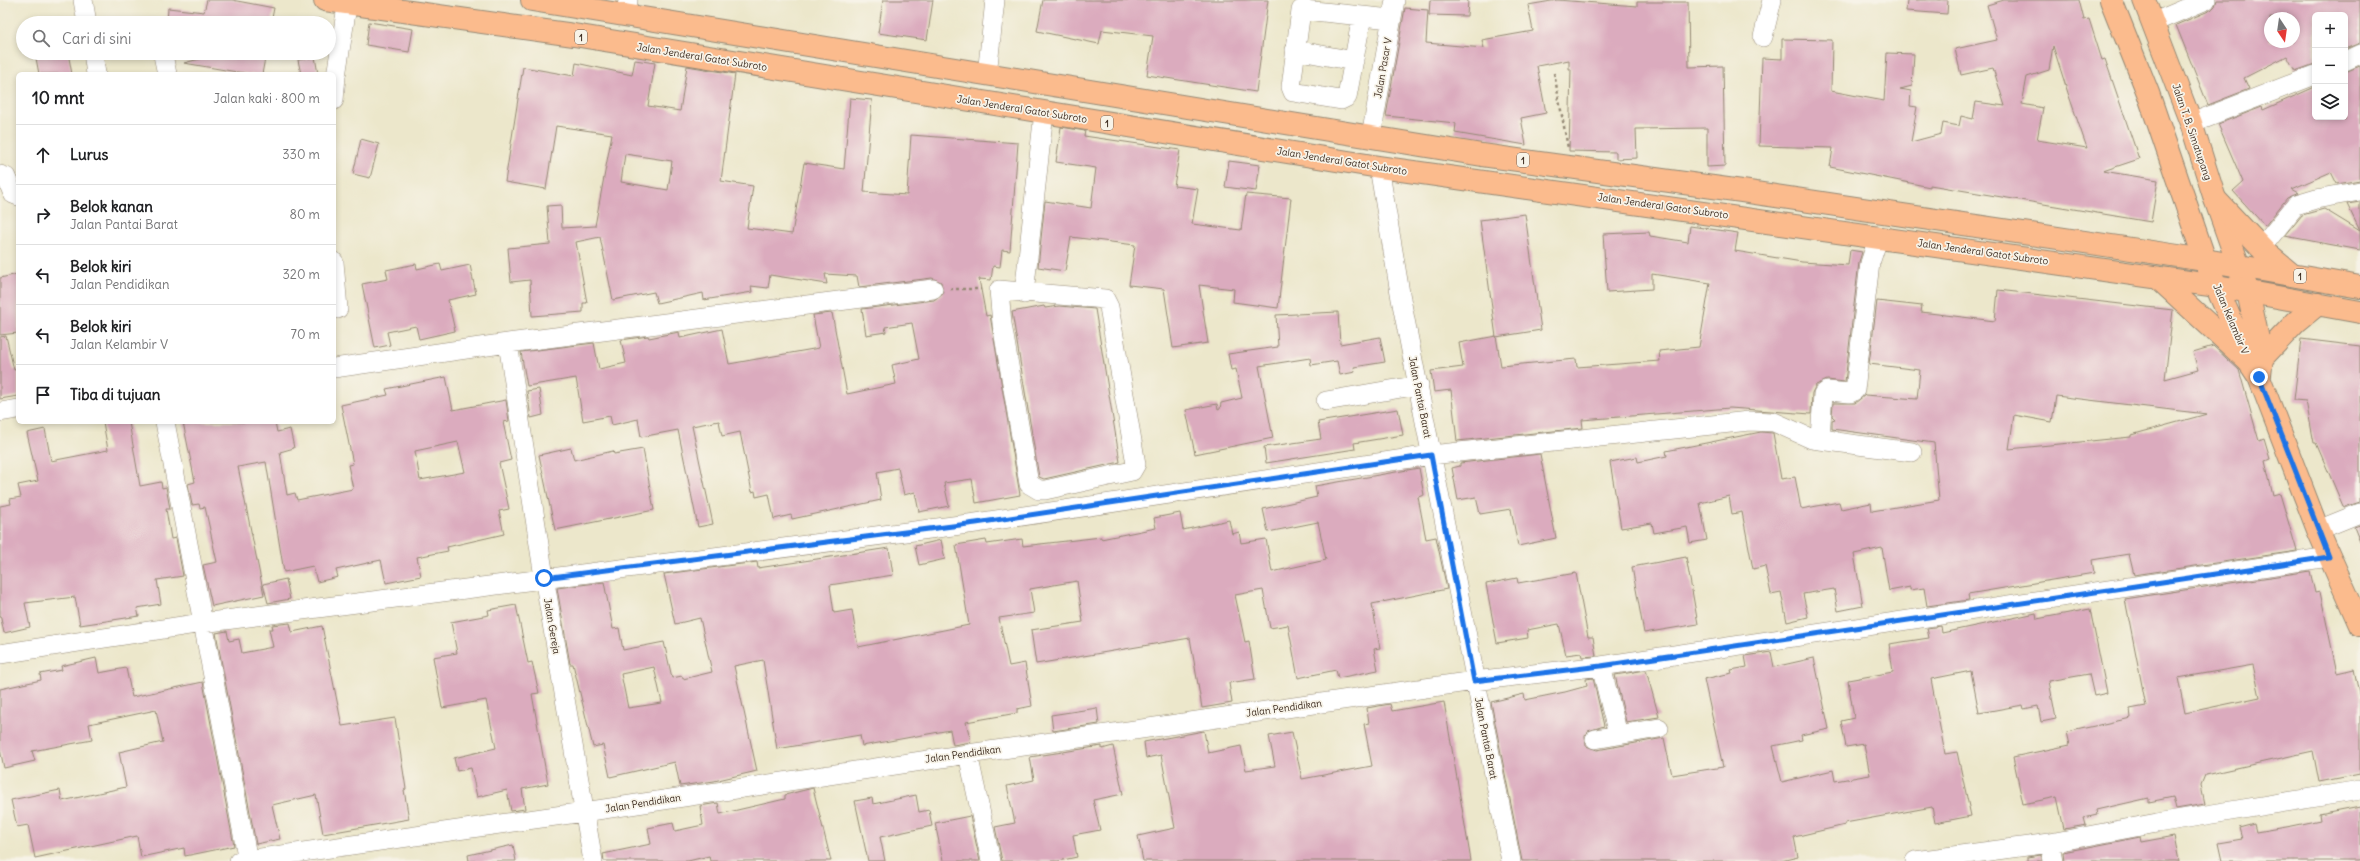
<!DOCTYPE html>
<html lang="id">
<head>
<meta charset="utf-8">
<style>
	body { margin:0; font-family:Delius,sans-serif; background:#f2f2f2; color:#202124 }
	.controls { position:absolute; right:12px; top:12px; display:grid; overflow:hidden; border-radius:6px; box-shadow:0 2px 6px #0003 }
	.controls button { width:36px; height:36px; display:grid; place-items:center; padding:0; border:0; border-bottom:1px solid #e0e0e0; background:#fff; color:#202124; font:20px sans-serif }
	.compass { position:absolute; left:2264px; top:12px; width:36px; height:36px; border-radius:50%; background:#fff; box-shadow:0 2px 6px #0003; rotate:167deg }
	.stop { position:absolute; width:12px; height:12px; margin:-9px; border:3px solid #1a73e8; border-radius:50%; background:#fff }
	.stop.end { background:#1a73e8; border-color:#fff; box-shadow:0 1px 4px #0008 }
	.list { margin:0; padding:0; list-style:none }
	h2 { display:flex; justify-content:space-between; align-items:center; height:52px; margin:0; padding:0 16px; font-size:17px }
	h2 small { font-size:13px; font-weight:400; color:#757577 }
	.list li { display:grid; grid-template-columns:26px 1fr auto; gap:12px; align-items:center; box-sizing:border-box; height:60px; padding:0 16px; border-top:1px solid #e0e0e0 }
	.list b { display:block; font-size:15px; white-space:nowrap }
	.list p { margin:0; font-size:13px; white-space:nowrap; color:#757577 }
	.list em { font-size:13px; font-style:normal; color:#757577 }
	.icon { flex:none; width:22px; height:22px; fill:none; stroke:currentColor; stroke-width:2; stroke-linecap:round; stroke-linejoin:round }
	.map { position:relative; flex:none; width:2360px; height:861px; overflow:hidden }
	.search { position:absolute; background:#fff; box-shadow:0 2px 6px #0003; left:16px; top:16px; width:320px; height:44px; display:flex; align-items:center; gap:10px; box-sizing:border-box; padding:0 14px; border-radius:22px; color:#757577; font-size:15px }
	.panel { position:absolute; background:#fff; box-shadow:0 2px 6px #0003; left:16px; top:72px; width:320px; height:352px; border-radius:6px }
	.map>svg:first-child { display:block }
	.building { fill:#dbabbe; fill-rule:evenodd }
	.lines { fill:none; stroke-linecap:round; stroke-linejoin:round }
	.minor-casing { stroke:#948874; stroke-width:20 }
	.major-casing { stroke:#948874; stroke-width:24 }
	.highway-casing { stroke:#948874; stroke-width:24 }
	.path { stroke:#948874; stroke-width:2.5; stroke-dasharray:3 3; stroke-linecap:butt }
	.minor { stroke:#fff; stroke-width:19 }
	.major { stroke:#fbbb8d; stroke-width:22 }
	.highway { stroke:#fbbb8d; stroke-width:22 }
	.route { stroke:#1a73e8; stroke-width:5 }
	.labels { text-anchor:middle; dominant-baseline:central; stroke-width:3.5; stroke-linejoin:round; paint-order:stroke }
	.shield { fill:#f7f3e8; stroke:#73665b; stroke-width:1 }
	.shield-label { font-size:9px; font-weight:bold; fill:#3b2a1e }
	.street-label { font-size:10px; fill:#3b2a1e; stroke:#f7f3e8 }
</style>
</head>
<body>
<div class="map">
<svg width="2360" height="861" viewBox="0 0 2360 861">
	<rect width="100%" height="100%" fill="#f7f3e8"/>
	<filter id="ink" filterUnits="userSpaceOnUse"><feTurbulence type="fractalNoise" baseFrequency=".025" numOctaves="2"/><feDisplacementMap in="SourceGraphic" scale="8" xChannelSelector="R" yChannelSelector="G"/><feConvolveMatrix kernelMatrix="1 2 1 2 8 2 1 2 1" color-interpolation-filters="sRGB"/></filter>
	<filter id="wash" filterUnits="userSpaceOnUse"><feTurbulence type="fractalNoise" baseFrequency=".012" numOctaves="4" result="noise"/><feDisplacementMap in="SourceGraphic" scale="16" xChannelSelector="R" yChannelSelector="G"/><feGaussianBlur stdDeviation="0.9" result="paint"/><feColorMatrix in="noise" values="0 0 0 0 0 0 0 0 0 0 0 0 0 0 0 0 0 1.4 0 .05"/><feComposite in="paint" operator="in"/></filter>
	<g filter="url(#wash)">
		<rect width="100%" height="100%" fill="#ece7cb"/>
		<g id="blocks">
			<path class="building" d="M207 0H232L274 8 271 23H167L168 8 204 12Z
				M883 0H933L927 40 878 33Z
				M1043 0H1268L1256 92 1147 75 1153 36 1102 30 1099 44 1037 31Z
				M1430 0H1468L1467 16 1429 15Z
				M1557 0 1637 6V2H1688L1689 67 1723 66 1725 166 1707 167V128L1636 129 1637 158 1616 159V152L1569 151 1571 69H1569V60L1537 66 1546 113 1521 118 1526 145 1455 133 1456 123 1386 116 1405 8 1428 10 1426 43 1484 48 1482 40 1533 31 1528 5Z
				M1907 0H1948L1947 14 1906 11Z
				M2004 0H2079L2084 20 2089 19 2102 60 2105 59 2139 159 2103 171 2158 180 2151 222 1930 185V187L1830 167 1833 148 1759 146 1762 58 1782 59V39L1832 40 1831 91 1884 101 1887 53 1914 54 1912 86 1900 89 1911 91 1910 106 1917 107 1911 142 1941 134 1943 123 1959 126 1961 116 1973 119 1976 102 2005 106 1993 68 1961 75 1955 49 1997 40 1987 5ZM2053 46 2068 93 2087 148 2037 140 2043 108 2022 104 2027 77 2049 70Z
				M2217 0H2360V43L2345 49V15H2315V64L2295 71 2287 56 2244 78 2249 89 2208 105 2176 25 2211 10 2215 6ZM2270 18H2294V42H2270Z
				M369 22 413 29 409 52 366 45Z
				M35 53H68L72 74H39Z
				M215 53H266L262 74H249L184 63 215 55Z
				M315 57 318 74H301L298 60Z
				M635 60 655 63 648 106 680 111 687 66 735 74 721 181 753 186 747 228 792 234 804 163 844 169 850 98 872 100 864 192 907 195 911 135 1018 143 1010 251 1002 250 1000 267 993 266 991 280 979 279 986 316 990 315 1020 495 976 503 972 479 944 483 949 506 919 512 915 492 904 495 898 468 877 472 881 500 792 519 791 515 774 519 769 494 756 497 755 491 752 492 740 432 722 436 719 421 692 426 713 524 698 527 678 430 641 437 638 419 612 425 610 416 583 421 576 378 527 386 521 352 594 343 599 369 626 363 621 340 648 336 649 338 679 332 680 338 722 329 729 364 819 348 813 315 832 313 847 394 896 384 892 365 919 359 912 323 885 327 886 332 866 335 862 309 934 300 943 293 941 282 932 278 859 287 857 276 825 274 827 284 770 275 768 288 751 286 752 292 704 300 703 293 657 303 654 292 613 300 600 237 576 242 587 303H583V312L532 316 530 280 511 282 508 248 550 244 547 206 561 205 562 228 595 226 612 134 556 126 546 189 505 182 523 67 574 76 576 63 632 75ZM625 154 672 161 668 190 621 182Z
				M2360 66V180L2337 184 2331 172 2292 189 2299 193 2287 198 2265 226 2233 191 2243 182 2218 124 2262 107 2263 110 2315 87V117H2344L2345 120V72Z
				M1061 127 1085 131 1084 136 1180 150 1174 186 1198 189 1192 224 1241 230 1246 194 1291 198 1278 308 1233 302 1234 289 1199 285 1208 343 1173 348 1164 289 1129 285 1135 245 1071 237 1065 271 1038 267 1045 201 1091 208 1096 168 1056 162Z
				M361 139 379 144 370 178 353 174Z
				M1229 161 1260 165 1256 191 1225 187Z
				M2360 202V231L2347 204Z
				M2324 209 2360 231V250L2285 236 2302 215Z
				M1525 214 1541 330 1496 337 1480 220Z
				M1690 226 1738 233 1735 251 1802 262 1848 265 1850 250 1862 252 1859 262 1845 382 1827 380 1816 385 1812 393 1811 414 1730 408 1582 420 1583 428 1457 441 1451 390 1434 392 1431 371 1463 367 1459 343 1496 336 1501 366 1576 359 1577 367 1660 361 1659 351 1699 347 1710 283 1652 274V289L1607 292 1603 234 1649 232 1650 236 1688 242Z
				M416 264 417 269 440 264 442 271 470 265 476 294 448 300 455 331 419 339 416 326 387 332 390 345 375 348 362 284 388 279 386 270Z
				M18 274V333L0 335V278Z
				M1998 290 2173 310 2165 379 2198 370 2193 352 2213 346 2239 370 2259 441 2264 439 2270 459 2265 461 2273 496 2280 494 2297 551 2134 575 2129 554 2110 557 2092 560 2094 573 1968 594 1969 600 1927 606 1924 588 1910 590V587L1889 591 1882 548 1854 554 1863 606 1838 611 1834 589 1803 594 1808 617 1787 622 1781 592 1771 594 1765 566 1753 569 1742 512 1732 514 1729 496 1700 503 1707 540 1690 543 1687 527 1654 533 1652 523 1621 528 1610 462 1637 457 1638 462 1667 456 1666 451 1761 432 1773 433 1781 479 1795 477 1801 509 1839 502 1841 509 1871 503 1872 511 1939 500 1934 443 1832 429V420L1835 419 1832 416 1833 403H1855L1865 395 1917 399 1920 370 1869 364 1877 301 1922 306 1921 312 1995 321ZM2056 396 2180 411 2207 414 2131 435V437L2009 449 2014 415 2052 422Z
				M1044 306 1045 308 1059 306 1095 309 1120 462 1044 479 1039 477 1012 312Z
				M1338 312 1340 344 1380 337 1385 362 1354 367 1355 372 1340 375 1337 361 1311 365 1310 358 1259 366 1273 438 1195 454 1186 410 1217 404 1218 410 1220 409 1221 403 1242 398 1236 369 1231 370 1228 354 1278 347 1276 315Z
				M6 336 14 370 18 369V396L0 399V337Z
				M2301 339 2360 346V502L2345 507 2343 506 2316 443H2314L2306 401 2294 400Z
				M446 377 453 410 506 400 509 421 503 422 511 460 499 463 509 509 499 511 504 534 447 547 448 551 417 557 421 576 386 583 381 560 336 570 338 577 317 582 313 566 284 572 266 462 238 467 264 595 212 606 203 565 217 562 205 507 200 508 199 504 192 505 188 484 195 482 183 422H275L277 432 290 429 294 448 280 452 287 495 295 493 297 500 353 489 348 465 353 464 341 405 388 395 386 389ZM458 442 465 472 420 480 415 451Z
				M539 389 543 415 531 418 527 391Z
				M1398 409 1403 435 1354 443 1355 449 1266 463 1264 447 1321 439 1318 422Z
				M103 422H129L140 486 161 482 162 488 166 487 170 509H166L171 539 176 538 183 576 157 580 161 604 137 608 139 616 80 625 75 597 25 603 30 627 4 633 0 614V506L11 504 10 499 21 497 18 485 38 481 27 433 45 429 51 461 108 450Z
				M571 448 574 460 613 451 614 454 643 449 654 510 555 530 539 455Z
				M1540 454 1556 538 1518 546 1511 509 1480 514 1476 497 1458 500 1452 468 1460 466V463Z
				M1419 468 1424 495 1418 497 1426 539 1436 537 1447 589 1372 604 1380 648 1374 649 1378 670 1338 678 1336 670 1298 678 1288 625 1270 628 1263 590 1235 595 1245 642 1249 641 1255 679 1229 683 1232 703 1202 708 1190 638 1036 664 1031 630 1083 622 1077 581 1030 589 1034 613 999 618 1009 666 1025 663 1032 706 1017 709V713L966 722 971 742 953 745 950 730 862 746 860 735 777 749 763 660 734 666 757 771 714 781 680 786 675 762 610 777 603 745 593 747 573 664H570L557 588 604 582 613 629 619 628 623 650 664 642 672 678 682 676 683 679 712 672 700 618 675 624 664 574 757 562 758 568 889 548 893 575 830 585 834 613 852 610 858 647 969 625 956 545 986 540 987 544 1022 539 1023 546 1101 537V539L1156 528 1154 518 1180 513 1183 530 1229 520 1232 534 1239 532 1241 543 1266 539 1272 572 1326 560 1318 522 1268 532 1263 509 1317 497 1315 486ZM654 667 662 703 628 708 621 674Z
				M2360 525V542L2354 527Z
				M941 540 945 559 919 565 915 546Z
				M1686 557 1698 624 1644 633 1632 567Z
				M2310 571 2315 593 2320 592 2337 673 2354 669 2360 699V774L2319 782 2313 751 2205 775 2201 785 2205 804 2176 809 2173 797 2149 802V798L2096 810 2097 815 2084 818 2086 825 2064 829 2057 797 2023 804 2013 757 2070 745 2067 732 2131 718 2130 709 2146 706 2125 599ZM2253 665 2260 697 2185 713 2178 678Z
				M1576 573 1588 637H1593L1596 656 1582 657 1581 653 1566 655 1559 624 1527 630 1528 638 1497 643 1486 584 1517 578 1518 583Z
				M286 579 290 599 268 603 263 584Z
				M516 605 528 663 532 662 539 693 532 694 548 784 522 789 525 809 511 811 507 790 477 797 471 768 457 771 454 758 496 748 486 700 442 708 433 657 457 653 451 622 489 615 488 610Z
				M2090 609 2107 693 2094 696 2089 674 2049 681 2056 719 2041 722 2038 706 2024 709 2023 705 1979 713 1971 671 1931 679 1945 754 1957 752 1971 816 1935 823 1932 807 1845 823V825L1794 837 1798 857 1781 861H1522L1491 702 1524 694 1525 700 1565 692 1587 686 1586 679 1593 678 1604 726 1588 731 1585 736 1586 746 1597 750 1664 738 1672 775 1723 767 1704 679 1732 673 1731 670 1747 667 1745 656 1771 652 1774 667 1814 658 1829 729 1801 735 1802 740 1773 746 1782 782 1833 770 1835 781 1870 775 1864 744 1846 747 1841 721 1854 718 1848 680 1893 672 1889 644 1929 638 1927 628 1941 626 1942 633 2036 613 2037 619Z
				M290 623 292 632 322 626 342 726 395 718 406 789 404 790 409 819 323 834 316 795 272 805 280 839 256 844 216 633 227 631 229 641 239 639 242 653 273 647 269 629H273L272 625Z
				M96 658 99 673 126 668 132 697 203 682 234 846 185 856 184 848 141 857 137 836 35 858 28 825 17 827 11 800 60 790 62 801 126 787 119 752 163 742 156 710 89 724 92 740 32 751 35 761 4 768 0 749V689L41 680 40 674 62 670 61 666Z
				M1646 670 1659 717 1626 722 1615 675Z
				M1444 702 1471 861H1143L1138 836 1175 828 1161 755 1146 758 1144 742 1204 731 1208 753 1241 746 1246 770 1275 766 1269 736 1292 732 1302 779 1372 766 1364 724 1369 723 1367 708 1390 704 1392 711Z
				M1097 708 1099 724 1053 731 1051 715Z
				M1102 746V749L1113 746 1123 794 1093 800 1100 830 1073 835 1077 857 1058 861H1002L995 827 1015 823 1007 786 1034 780 1030 757Z
				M813 788 831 861H710L709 856 688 861H604L603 854 651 844 648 828 673 823 675 831 703 825 700 806 718 803 720 814 785 799V795Z
				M916 795 919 812 929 810 932 826 880 837 885 861H868L855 801 872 798 873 804Z
				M2360 806V861H2222L2218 843 2242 839 2239 828 2254 824 2256 832 2291 826 2320 820 2319 814Z
				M970 816 980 861H943L935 823Z
				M2174 836 2179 861H2064L2063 852 2140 837 2141 842Z
				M513 845 516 861H469L468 855Z
				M2041 855 2042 861H2027V857Z"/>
		</g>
	</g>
	<g filter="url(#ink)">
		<use href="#blocks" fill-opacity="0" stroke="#948874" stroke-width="1"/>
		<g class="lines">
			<g class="minor-casing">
				<path id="minor" d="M83 0 87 23
					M626 16 628 0
					M1362 16 1347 97 1341 100 1293 92 1291 87 1301 10H1304L1391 19
					M2152 23 2206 0
					M1763 37 1772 0
					M1295 50 1354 61
					M93 53 96 74
					M163 55 167 74
					M2345 61 2360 54
					M987 75 995 0
					M334 100 336 76 348 0
					M2191 123 2315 75
					M1371 137 1395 0
					M1379 167 1401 299 1511 861
					M0 175 6 177 13 194 18 196
					M2261 248 2296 205 2316 199 2360 191
					M334 262 338 309
					M999 290 1105 299 1109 307 1136 464 1132 471 1045 490H1039L1029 484 1002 324Z
					M1024 294 1044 112
					M508 343 544 577 593 861
					M334 368 508 343 933 289
					M1326 401 1419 385
					M0 412 18 409
					M165 422 248 861
					M1835 441 1820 438 1823 394 1827 391 1850 393 1855 390 1870 263 1879 236
					M2318 530 2360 513
					M0 654 202 623 976 523 1431 455 1749 421 1774 422 1812 439 1912 452
					M1601 666 1618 735
					M1595 739 1659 728
					M968 754 991 861
					M2050 843 2053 861
					M239 861 584 812 968 754 1474 681 1601 666 2329 557
					M1915 861 2050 843 2157 823 2360 790"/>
			</g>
			<g class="major-casing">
				<path id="major" d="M2111 0 2148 93 2205 260 2249 362 2259 377 2318 530 2360 625
					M2144 0 2191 123 2215 199 2248 292 2262 358 2260 374"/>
			</g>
			<g class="highway-casing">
				<path id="highway" d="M325 0 574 35 1379 167 2217 286 2360 312
					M532 0 1482 155 1742 191 2205 260 2360 287
					M2215 199 2267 254 2291 274
					M2158 278 2249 362
					M2262 358 2296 322 2318 304"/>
			</g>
			<path class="path" d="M1554 73 1568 148
				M950 289H981"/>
			<use href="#minor" class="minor"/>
			<use href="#major" class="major"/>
			<use href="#highway" class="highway"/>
		</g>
	</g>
	<g class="lines" filter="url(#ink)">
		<path class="route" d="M544 578 976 523 1431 455 1474 681 1601 666 2329 557 2259 377"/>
	</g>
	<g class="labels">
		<g class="shield">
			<rect x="575" y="30" width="12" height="14" rx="3"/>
			<rect x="1101" y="116" width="12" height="14" rx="3"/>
			<rect x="1517" y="153" width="12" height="14" rx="3"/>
			<rect x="2294" y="269" width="12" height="14" rx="3"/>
		</g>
		<g class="shield-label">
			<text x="581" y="37">1</text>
			<text x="1107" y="123">1</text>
			<text x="1523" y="160">1</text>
			<text x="2300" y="276">1</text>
		</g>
		<g class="street-label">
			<text transform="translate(702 57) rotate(9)">Jalan Jenderal Gatot Subroto</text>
			<text transform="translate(1383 68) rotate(-80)">Jalan Pasar V</text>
			<text transform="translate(1022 109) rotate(9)">Jalan Jenderal Gatot Subroto</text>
			<text transform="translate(2192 132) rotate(71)">Jalan T. B. Simatupang</text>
			<text transform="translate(1342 161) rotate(9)">Jalan Jenderal Gatot Subroto</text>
			<text transform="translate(1663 206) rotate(8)">Jalan Jenderal Gatot Subroto</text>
			<text transform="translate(1983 252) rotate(8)">Jalan Jenderal Gatot Subroto</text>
			<text transform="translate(2231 319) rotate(67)">Jalan Kelambir V</text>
			<text transform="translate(1420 397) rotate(79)">Jalan Pantai Barat</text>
			<text transform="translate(552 626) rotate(80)">Jalan Gereja</text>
			<text transform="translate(1284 708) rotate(-8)">Jalan Pendidikan</text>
			<text transform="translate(1486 738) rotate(79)">Jalan Pantai Barat</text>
			<text transform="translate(963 754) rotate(-8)">Jalan Pendidikan</text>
			<text transform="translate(643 803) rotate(-9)">Jalan Pendidikan</text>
		</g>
	</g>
</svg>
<div class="controls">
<button>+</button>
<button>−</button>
<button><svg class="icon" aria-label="layers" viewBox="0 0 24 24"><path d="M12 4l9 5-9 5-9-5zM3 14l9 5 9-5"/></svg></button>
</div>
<svg class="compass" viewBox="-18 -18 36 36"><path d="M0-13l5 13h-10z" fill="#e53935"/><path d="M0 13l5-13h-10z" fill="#757577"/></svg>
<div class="stop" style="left:544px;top:578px"></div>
<div class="stop end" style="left:2259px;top:377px"></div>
<div class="search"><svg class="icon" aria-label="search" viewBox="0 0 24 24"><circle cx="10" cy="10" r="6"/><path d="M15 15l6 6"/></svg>Cari di sini</div>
<section class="panel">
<h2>10 mnt<small>Jalan kaki · 800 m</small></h2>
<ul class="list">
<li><svg class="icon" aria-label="ahead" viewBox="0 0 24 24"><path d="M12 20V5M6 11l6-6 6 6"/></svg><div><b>Lurus</b></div><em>330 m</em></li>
<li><svg class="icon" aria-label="right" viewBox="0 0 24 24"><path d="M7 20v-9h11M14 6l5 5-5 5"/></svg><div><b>Belok kanan</b><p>Jalan Pantai Barat</p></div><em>80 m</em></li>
<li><svg class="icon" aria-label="left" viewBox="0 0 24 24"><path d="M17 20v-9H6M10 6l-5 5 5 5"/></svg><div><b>Belok kiri</b><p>Jalan Pendidikan</p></div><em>320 m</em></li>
<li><svg class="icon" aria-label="left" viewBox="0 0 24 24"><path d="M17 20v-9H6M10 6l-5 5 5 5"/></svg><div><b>Belok kiri</b><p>Jalan Kelambir V</p></div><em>70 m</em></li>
<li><svg class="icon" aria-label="arrive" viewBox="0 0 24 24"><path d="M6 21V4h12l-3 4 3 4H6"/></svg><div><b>Tiba di tujuan</b></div></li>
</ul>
</section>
</div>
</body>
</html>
